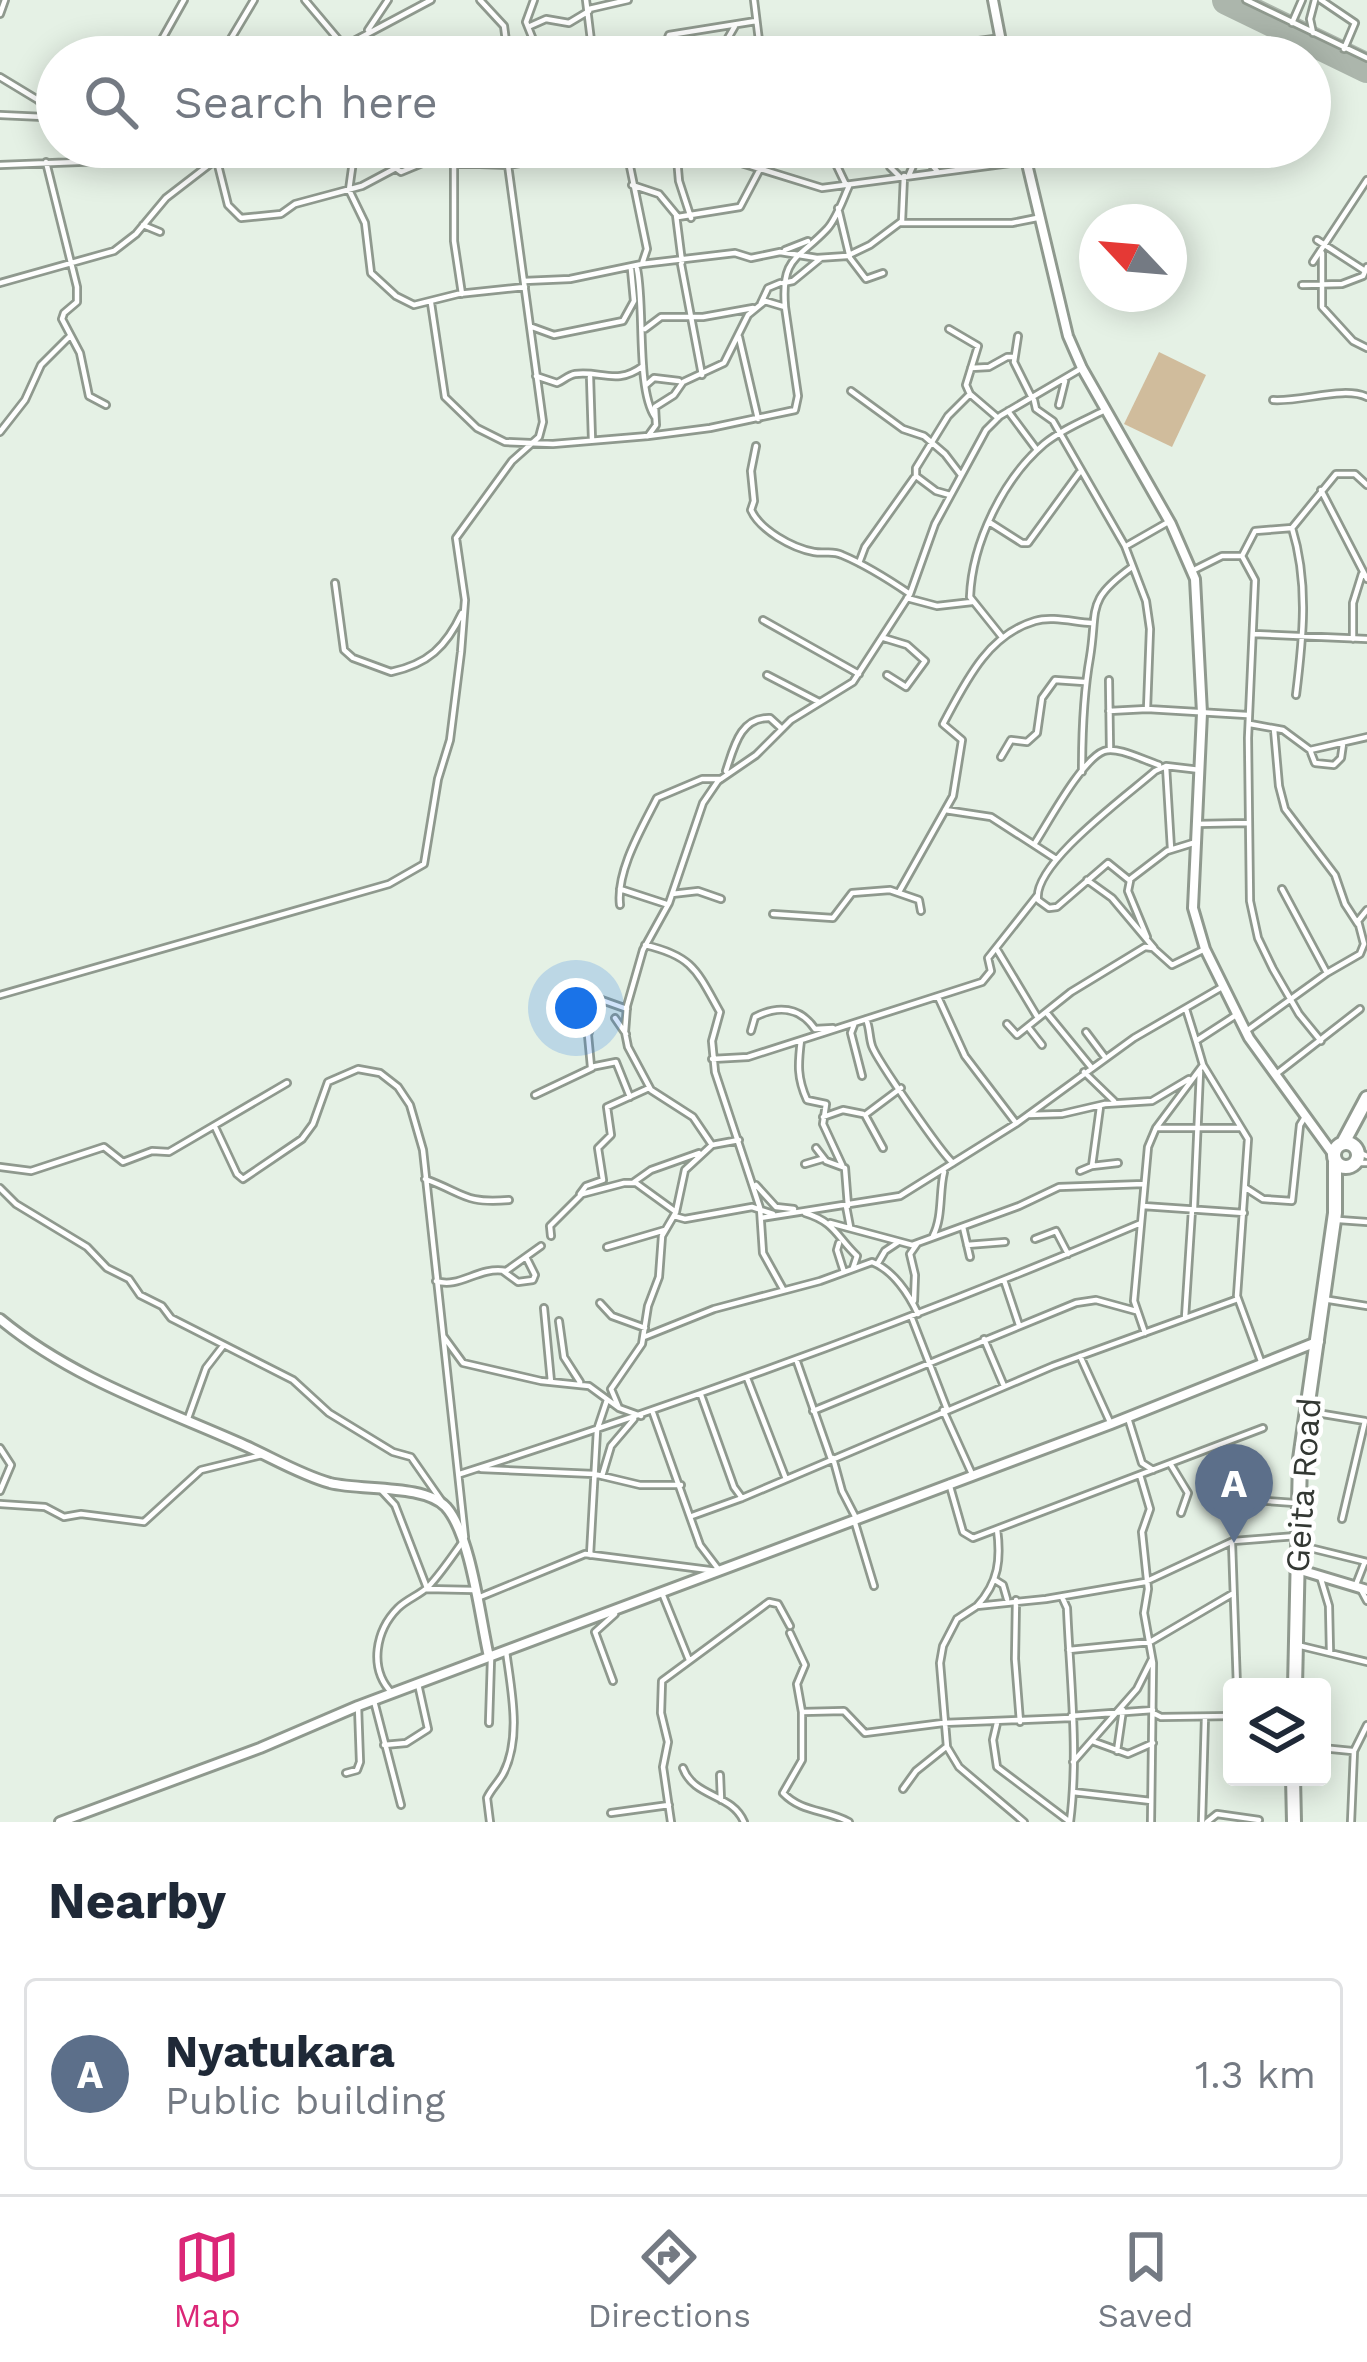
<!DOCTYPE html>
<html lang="en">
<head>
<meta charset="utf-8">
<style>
	body { margin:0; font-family:"Work Sans",sans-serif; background:#f2f2f3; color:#1f2937 }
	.controls { position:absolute; right:36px; bottom:36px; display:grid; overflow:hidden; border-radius:12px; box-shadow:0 6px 30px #0003 }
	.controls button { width:108px; height:108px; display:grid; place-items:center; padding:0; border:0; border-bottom:3px solid #e0e1e3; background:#fff; color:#1f2937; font:60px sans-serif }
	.compass { position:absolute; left:1079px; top:204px; width:108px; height:108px; border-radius:50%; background:#fff; box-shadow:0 6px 30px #0003; rotate:296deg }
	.you { position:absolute; left:576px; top:1008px; width:42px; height:42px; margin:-30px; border:9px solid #fff; border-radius:50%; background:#1a73e8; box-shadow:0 0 0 18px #1a73e833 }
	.badge { display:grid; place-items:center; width:78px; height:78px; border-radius:50%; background:#db2777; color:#fff; font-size:39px; font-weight:700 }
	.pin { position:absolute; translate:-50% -99px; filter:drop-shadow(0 3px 6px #0008) }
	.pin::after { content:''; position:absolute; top:63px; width:42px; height:36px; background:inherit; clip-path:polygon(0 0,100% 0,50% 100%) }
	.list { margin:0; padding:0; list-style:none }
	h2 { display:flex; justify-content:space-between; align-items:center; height:156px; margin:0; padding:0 48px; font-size:51px }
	h2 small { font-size:39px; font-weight:400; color:#747a83 }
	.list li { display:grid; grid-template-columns:78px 1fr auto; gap:36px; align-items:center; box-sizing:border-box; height:192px; margin:0 24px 24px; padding:0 24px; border:3px solid #e0e1e3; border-radius:12px }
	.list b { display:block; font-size:45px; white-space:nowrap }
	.list p { margin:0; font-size:39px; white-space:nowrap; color:#747a83 }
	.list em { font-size:39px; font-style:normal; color:#747a83 }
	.icon { flex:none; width:66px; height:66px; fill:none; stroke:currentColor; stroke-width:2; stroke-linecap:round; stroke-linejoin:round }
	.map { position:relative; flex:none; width:1367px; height:1822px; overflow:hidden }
	.search { position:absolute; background:#fff; box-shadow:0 6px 30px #0003; left:36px; right:36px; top:36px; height:132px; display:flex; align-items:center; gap:30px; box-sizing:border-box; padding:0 42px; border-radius:66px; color:#747a83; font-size:45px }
	.sheet { height:372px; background:#fff }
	nav { display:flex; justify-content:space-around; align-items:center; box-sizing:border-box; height:168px; border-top:3px solid #e0e1e3; background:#fff; font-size:33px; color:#747a83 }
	nav a { display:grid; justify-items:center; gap:6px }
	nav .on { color:#db2777 }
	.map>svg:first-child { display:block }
	.green { fill:#d0bc9c }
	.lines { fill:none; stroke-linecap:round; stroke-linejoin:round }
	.runway { stroke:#acb6ac; stroke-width:30 }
	.street-casing { stroke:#8f998e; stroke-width:10 }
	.secondary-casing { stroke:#8f998e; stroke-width:14 }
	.highway-casing { stroke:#8f998e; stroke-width:18 }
	.street { stroke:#fff; stroke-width:4.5 }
	.secondary { stroke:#fff; stroke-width:8 }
	.highway { stroke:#fff; stroke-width:12 }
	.labels { text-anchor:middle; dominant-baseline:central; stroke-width:9; stroke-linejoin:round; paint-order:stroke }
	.street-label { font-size:33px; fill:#333833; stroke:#fff }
</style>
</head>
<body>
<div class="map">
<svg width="1367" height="1822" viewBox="0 0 1367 1822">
	<rect width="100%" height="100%" fill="#e5f1e5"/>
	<path class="green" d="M1159 352 1206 375 1172 447 1124 424Z"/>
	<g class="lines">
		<path class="runway" d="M1227 0 1367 68"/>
		<g class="street-casing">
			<path id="street" d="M305 0 353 57
				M480 0 504 26 508 57
				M534 0 526 22 540 57
				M586 0 593 57
				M754 0 761 57
				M1246 0 1367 58
				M1321 0 1355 23 1344 49
				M589 9 628 0
				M0 14 5 0
				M1292 23 1302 0
				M528 27 546 19 569 23 589 11
				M368 30 388 0
				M1313 33 1310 19 1315 0
				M152 57 184 0
				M220 57 254 0
				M324 57 431 0
				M661 57 669 35 756 21
				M717 57 735 26
				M860 57 1001 38
				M0 77 38 100 57 117
				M0 115 44 117 57 128
				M71 147 80 162
				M81 147 90 161 99 147
				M144 147 145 161
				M385 147 391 159
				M506 147 508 165 614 147
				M676 147 679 181 691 218
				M728 147 738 162 822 188 1025 161
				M834 147 836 164 846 185
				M887 147 890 167 900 177
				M963 147 966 167
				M921 152 937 171
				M354 154 349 190 365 223 371 273 396 296 414 305 458 294 525 287
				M676 154 708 155 735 161
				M388 158 418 163
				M188 160 190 147
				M217 161 228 205 241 218 281 214 295 204 362 186 394 169
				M46 162 77 287V302L64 313 62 319 80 353 89 396 106 405
				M454 164V241L462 294
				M0 165 130 160 253 162 303 160 329 153 382 158 401 172 425 162 508 165 543 422 539 437 512 461 456 538 465 600 461 652 450 740 438 779 424 864 389 884 0 995
				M909 175 921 147
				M632 185 659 194 678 217 740 207 759 171
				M838 208 850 258 866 279 883 273
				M676 215 682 262
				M900 223H1012L1037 218
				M143 225 160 232
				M1317 240 1365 271
				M785 250 808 241
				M1322 253V307L1353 341 1367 348
				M1313 262 1367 180
				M642 264 735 253 751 258 780 252 817 258 847 256 870 245 902 221 904 176
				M681 264 702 375
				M637 269C645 307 636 389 655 417
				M524 281 570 279 642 264 647 249 626 147
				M0 283 114 251 136 234 166 198 214 161 224 147
				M783 283 793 281 821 258
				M1302 285 1342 284 1363 276 1367 267
				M431 303 445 397 477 428 505 442 553 444 648 436 710 428 795 410 798 396 785 307 765 301 748 315 724 363 683 382 674 395 655 407 656 425 648 436
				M761 303 768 288 780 283
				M785 307C781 256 798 260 827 229 837 218 843 199 849 186
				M532 327 554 335 623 321 634 301 631 269
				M645 329 661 317H703L753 308
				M949 329 978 346 966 385 970 394 998 418
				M1018 336 1014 362 1032 398
				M739 337 758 419
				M971 368 989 367 1007 357H1014
				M536 376 557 383C563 381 568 375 575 374 600 370 617 386 643 366
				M590 377 592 440
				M646 385 654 378 679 381
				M851 391 903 429 924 436 945 454 961 475
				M1034 400 1036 409 1053 421 1125 546 1146 601 1150 629 1147 709
				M1273 400C1302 402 1344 386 1367 397
				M1059 405 1065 381
				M1008 411 1037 450
				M0 432 25 400 41 365 69 337
				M756 446 751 471 754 501 751 510C760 530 792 548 814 552 825 554 832 550 842 555 866 565 888 579 910 594
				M1321 490 1367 579
				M950 495 936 491 916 476V468L948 416 970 394
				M989 522 1022 543H1028L1079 473
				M1292 528C1309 583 1303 638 1296 695
				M1128 545 1170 521
				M1242 556 1255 531 1292 528 1336 474H1355L1367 485
				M859 563 865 547 914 478
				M1192 571 1222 556H1242L1255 580 1248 738 1250 901 1258 938 1273 969 1299 1014 1321 1041
				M335 583 344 650 353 658 391 672C428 664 446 647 462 613
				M907 598 937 606 972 602
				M763 620 859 674
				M1254 634 1367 639
				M1002 637 970 597C972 543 1003 479 1044 444 1061 430 1083 421 1103 411
				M884 638 907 645 925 661 906 687 887 675
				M1353 639V603L1362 574
				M767 675 819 702
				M1109 680 1110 750
				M1109 711 1147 709 1247 715
				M1250 724 1283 730 1310 750 1367 737
				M1274 729 1279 786 1285 809 1335 875 1345 904 1358 924
				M1310 750 1315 763 1334 765 1341 758 1343 744
				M1001 757 1011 740 1027 742 1037 733 1042 698 1055 680 1084 682
				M1166 766 1171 849
				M726 771C734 747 740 717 770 718L782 729
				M1082 772C1082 733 1083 696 1090 657 1098 608 1085 601 1132 567
				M945 810 991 817 1056 859
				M1196 824 1248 823
				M1035 843C1048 823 1082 759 1104 751 1118 746 1145 761 1159 765
				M1193 843 1167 851 1129 880 1108 863 1057 907 1049 908 1038 900C1032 864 1128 795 1155 771L1166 766 1200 770
				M1087 880 1112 898 1154 948
				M1130 881 1128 891 1147 937
				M620 889 666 904
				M1282 889 1327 973
				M899 892 953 796 962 740 943 724C965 683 987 635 1035 621 1051 616 1074 622 1091 623
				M672 894 698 891 721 899
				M620 905C616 871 642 828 657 798L702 779H721
				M773 914 833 918 852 893 890 890 919 900 921 911
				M645 945C693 956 697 971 720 1012L712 1041 715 1072 760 1208 763 1253 783 1289
				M996 948 1038 1018
				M938 997 965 1056 1016 1123
				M627 1009 599 999 588 1035 591 1067 616 1062 630 1097
				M1186 1009 1196 1041
				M1046 1012 1091 1067
				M1236 1015 1196 1041 1203 1065 1248 1139 1237 1296 1262 1364
				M615 1018 626 1034
				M866 1019C870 1028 869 1037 872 1046 877 1060 942 1154 953 1163
				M1007 1024 1017 1035 1071 992 1145 947 1153 948 1172 965 1203 950
				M854 1025 851 1033 862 1076
				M1028 1027 1042 1045
				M751 1031 755 1017C778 1005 800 1007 815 1029L833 1028
				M1086 1032 1104 1056
				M1245 1032 1327 973 1360 954 1364 944 1358 921 1367 910
				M801 1040C798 1064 797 1078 807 1100L826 1104 823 1124 842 1165
				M712 1059 748 1057 982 982 991 971 988 958 1037 896
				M1084 1072 1114 1101
				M1275 1075 1360 1009
				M535 1095 592 1068
				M1028 1115 1062 1114 1105 1104 1152 1101 1189 1079
				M823 1117 843 1110 863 1114
				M215 1127 237 1174 243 1179 302 1139 313 1124 328 1082 358 1069 380 1073 398 1087 410 1105 423 1150 465 1537
				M1156 1128H1240
				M712 1145 693 1117 651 1090 628 1047 625 1032 627 1006 643 950 669 903 703 803 718 781 756 755 791 720 853 682 910 594 935 524 986 430 1000 416 1082 368
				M816 1148 826 1161 845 1168 848 1206
				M883 1148 865 1115 901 1088
				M1358 1152 1367 1156
				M1355 1163H1367
				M805 1164 822 1159
				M1092 1166 1118 1163
				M0 1167 31 1171 104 1147 123 1162 152 1151 169 1152 287 1083
				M1080 1171 1092 1166 1100 1107
				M425 1179C464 1193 464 1204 509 1200
				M634 1182 651 1170 699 1153
				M756 1185 776 1207 794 1209
				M0 1188 16 1204 87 1247 107 1268 129 1279 140 1295 162 1306 171 1318 293 1380 329 1413 393 1452 411 1457 441 1500
				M1246 1188 1263 1199 1292 1201 1300 1125 1305 1117
				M580 1194 586 1186 603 1180 598 1148 611 1135 607 1107 649 1088
				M846 1206 850 1227
				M1143 1206 1244 1213
				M1194 1208 1200 1071
				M805 1213C835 1222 836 1236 857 1256L853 1268
				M674 1216 685 1219 752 1207 773 1214
				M761 1218 900 1196 1017 1123 1134 1038 1222 987
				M1339 1220 1367 1222
				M830 1223 912 1245 1019 1206 1059 1187 1144 1184
				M963 1227 970 1257
				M551 1236 550 1226 582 1194 624 1183H636L676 1212
				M933 1236C943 1217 939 1192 944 1172
				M1035 1239 1056 1231 1068 1254
				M839 1243 837 1250 844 1272
				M967 1245 1005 1242
				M607 1247 665 1230
				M878 1263 885 1251 897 1243
				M503 1271 518 1282 533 1280 535 1275 526 1257
				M1004 1280 1019 1325
				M436 1281C460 1289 478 1266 506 1271L541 1246
				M1323 1299 1367 1306
				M914 1301 915 1275 910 1254 917 1244
				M600 1303 612 1316 645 1328
				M544 1308 551 1382
				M911 1316 947 1409
				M1185 1318 1192 1210
				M559 1321 564 1357 580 1382
				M1145 1333 1134 1301 1148 1147 1156 1128 1203 1065
				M444 1337 463 1363 541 1381 589 1386 619 1408 641 1416
				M644 1337 714 1309 820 1281 872 1262C893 1270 909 1294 918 1314
				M984 1339 1004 1386
				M1080 1356 1110 1422
				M796 1359 831 1459
				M747 1378 786 1479
				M701 1395 734 1487 742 1498
				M619 1408 611 1389 642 1344 648 1306 659 1277 662 1236 676 1212 685 1170 712 1145 739 1140
				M943 1410 972 1474
				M813 1411 1076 1303 1096 1300 1136 1311
				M1311 1412 1365 1421
				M653 1413 700 1545 719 1570
				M1128 1418 1142 1463 1153 1470
				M187 1421 206 1368 223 1346
				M0 1448 11 1465 0 1491
				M833 1458 842 1491 856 1518
				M1171 1465 1188 1493 1181 1513
				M481 1469 594 1474 640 1485H681
				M460 1474C691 1400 918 1318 1141 1223
				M1140 1475 1150 1509 1142 1532 1148 1589 1144 1613 1153 1663 1151 1822
				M602 1476 611 1446 634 1419
				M949 1483 963 1532 973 1538 1263 1428
				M1246 1484 1253 1500 1295 1503
				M382 1491 395 1505 427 1588
				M0 1504 45 1507 64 1517 81 1514 144 1522 201 1470 262 1455
				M692 1516 742 1498 1053 1366 1238 1299
				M1342 1519 1365 1421
				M855 1523 874 1586
				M1232 1543 1237 1687
				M1302 1546 1367 1562
				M590 1555 597 1430 607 1400
				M1320 1576 1329 1606 1330 1652
				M995 1580 1003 1585 1007 1599
				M1355 1587 1364 1564
				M1360 1588 1367 1601
				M426 1589 474 1590
				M662 1593 689 1660
				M480 1597 585 1554 717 1571
				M1062 1597 1067 1608C1070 1678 1079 1752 1070 1822
				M1016 1600 1015 1659 1020 1722
				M977 1606C999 1582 1001 1559 997 1529
				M790 1633 805 1665 797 1684 802 1712V1760L783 1793C802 1813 826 1809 849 1822
				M1297 1645 1367 1662
				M1069 1650 1150 1642 1232 1594
				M613 1681 595 1632 615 1614
				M392 1693C368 1668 376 1630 398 1608 407 1599 420 1595 429 1586 442 1572 453 1555 464 1540
				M374 1701 401 1805
				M802 1712 844 1711 865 1733 943 1723 1071 1718
				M1155 1714 1161 1717 1232 1716
				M1071 1716 1153 1710
				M489 1723 491 1659
				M997 1723 993 1740 997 1767 1070 1822
				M1092 1741 1128 1754 1153 1743
				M384 1745 406 1743 428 1729 418 1684
				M1322 1748 1352 1751
				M1117 1751 1123 1710
				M1073 1762 1137 1689 1152 1659
				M683 1768C694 1798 732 1793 744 1822
				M346 1773 357 1770 360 1762 358 1706
				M720 1775 721 1800
				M903 1789 916 1771 946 1747
				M1073 1792 1151 1801
				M611 1813 669 1805
				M490 1822 487 1798C491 1789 498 1783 503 1774 522 1738 511 1689 506 1651
				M671 1822 663 1767 668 1742 661 1713 662 1681 769 1602 778 1604 790 1626
				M1024 1822 959 1767 947 1747 940 1663 943 1646 957 1619 977 1606 1046 1599 1145 1582 1233 1541 1297 1536
				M1202 1822 1205 1717
				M1207 1822 1217 1814 1259 1820
				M1351 1822 1354 1751 1367 1725"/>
		</g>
		<g class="secondary-casing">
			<path id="secondary" d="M993 0 1004 57
				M1023 147 1068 336 1082 368 1171 524 1195 579 1202 713 1193 908 1205 949 1249 1038 1333 1154
				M0 1319C70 1377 155 1406 237 1442 268 1455 298 1474 330 1483 362 1491 424 1484 446 1507 471 1535 480 1618 489 1657
				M1297 1569 1367 1590
				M60 1822 260 1748 358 1706 1111 1424 1319 1341"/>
		</g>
		<g class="highway-casing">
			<path id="highway" d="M1334 1155a12 12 0 1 1 24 0a12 12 0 1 1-24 0Z
				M1343 1143 1367 1098
				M1295 1687 1300 1459 1335 1213V1162
				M1293 1777 1294 1822"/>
		</g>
		<use href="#street" class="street"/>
		<use href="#secondary" class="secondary"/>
		<use href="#highway" class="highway"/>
	</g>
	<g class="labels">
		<g class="street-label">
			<text transform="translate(1303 1485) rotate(-86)">Geita Road</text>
		</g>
	</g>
</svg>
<div class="controls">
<button><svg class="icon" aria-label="layers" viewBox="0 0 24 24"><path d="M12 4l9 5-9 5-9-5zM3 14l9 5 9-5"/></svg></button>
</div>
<svg class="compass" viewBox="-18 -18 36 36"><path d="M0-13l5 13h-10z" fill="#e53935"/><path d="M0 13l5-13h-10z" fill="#747a83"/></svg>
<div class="you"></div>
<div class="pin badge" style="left:1234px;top:1543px;background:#5c6f8a">A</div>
<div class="search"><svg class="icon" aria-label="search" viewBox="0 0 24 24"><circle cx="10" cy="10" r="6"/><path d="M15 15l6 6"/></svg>Search here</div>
</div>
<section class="sheet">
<h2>Nearby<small></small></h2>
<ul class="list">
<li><span class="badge" style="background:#5c6f8a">A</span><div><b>Nyatukara</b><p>Public building</p></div><em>1.3 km</em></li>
</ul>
</section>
<nav>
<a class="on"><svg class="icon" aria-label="map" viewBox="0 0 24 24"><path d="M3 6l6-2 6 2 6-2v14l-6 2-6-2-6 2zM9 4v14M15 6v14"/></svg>Map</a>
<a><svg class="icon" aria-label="directions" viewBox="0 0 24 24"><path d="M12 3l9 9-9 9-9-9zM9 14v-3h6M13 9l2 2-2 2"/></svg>Directions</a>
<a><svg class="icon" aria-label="saved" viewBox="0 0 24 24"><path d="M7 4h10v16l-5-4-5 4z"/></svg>Saved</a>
</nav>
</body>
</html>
